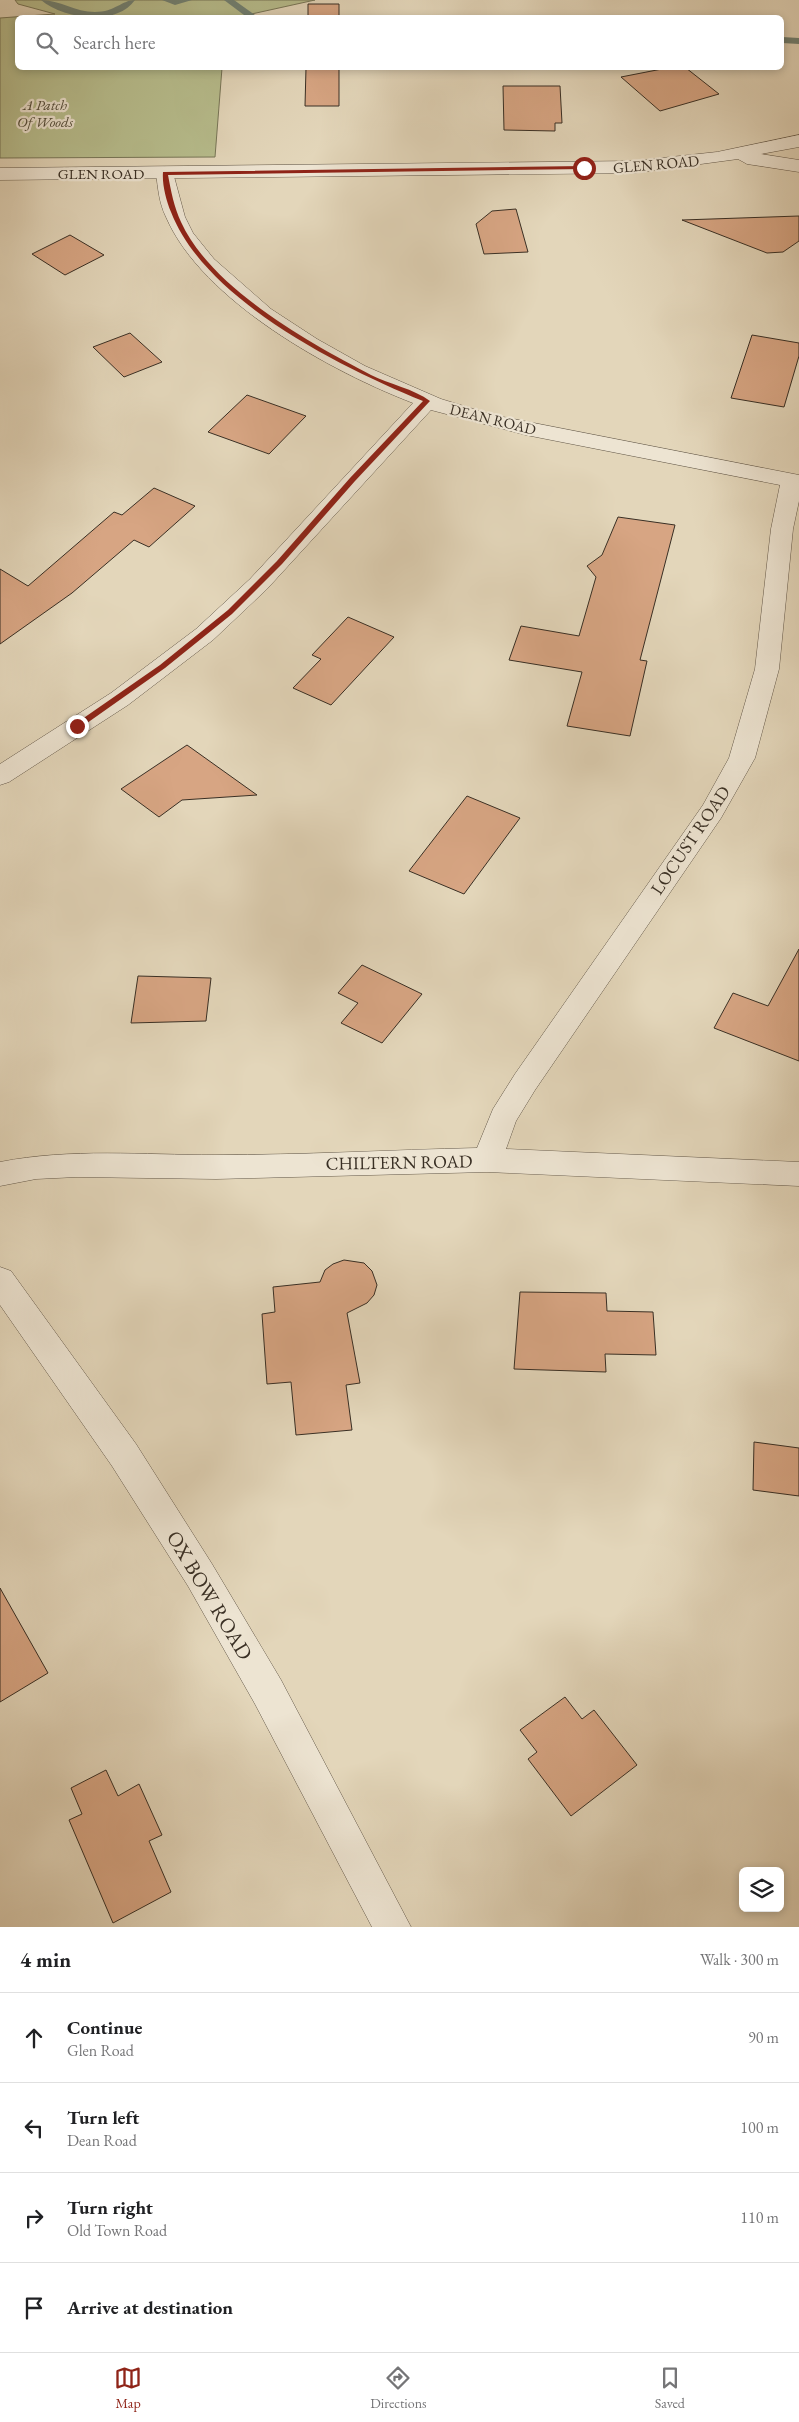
<!DOCTYPE html>
<html lang="en">
<head>
<meta charset="utf-8">
<style>
	body { margin:0; font-family:"EB Garamond",serif; background:#f2f2f2; color:#202124 }
	.controls { position:absolute; right:15px; bottom:15px; display:grid; overflow:hidden; border-radius:8px; box-shadow:0 2px 8px #0003 }
	.controls button { width:45px; height:45px; display:grid; place-items:center; padding:0; border:0; border-bottom:1px solid #e0e0e0; background:#fff; color:#202124; font:25px sans-serif }
	.stop { position:absolute; width:15px; height:15px; margin:-11px; border:4px solid #8f2418; border-radius:50%; background:#fff }
	.stop.end { background:#8f2418; border-color:#fff; box-shadow:0 1px 5px #0008 }
	.list { margin:0; padding:0; list-style:none }
	h2 { display:flex; justify-content:space-between; align-items:center; height:65px; margin:0; padding:0 20px; font-size:21px }
	h2 small { font-size:16px; font-weight:400; color:#757577 }
	.list li { display:grid; grid-template-columns:32px 1fr auto; gap:15px; align-items:center; box-sizing:border-box; height:90px; padding:0 20px; border-top:1px solid #e0e0e0 }
	.list b { display:block; font-size:19px; white-space:nowrap }
	.list p { margin:0; font-size:16px; white-space:nowrap; color:#757577 }
	.list em { font-size:16px; font-style:normal; color:#757577 }
	.icon { flex:none; width:28px; height:28px; fill:none; stroke:currentColor; stroke-width:2; stroke-linecap:round; stroke-linejoin:round }
	.map { position:relative; flex:none; width:799px; height:1927px; overflow:hidden }
	.search { position:absolute; background:#fff; box-shadow:0 2px 8px #0003; left:15px; right:15px; top:15px; height:55px; display:flex; align-items:center; gap:12px; box-sizing:border-box; padding:0 18px; border-radius:8px; color:#757577; font-size:19px }
	.sheet { height:425px; background:#fff }
	nav { display:flex; justify-content:space-around; align-items:center; box-sizing:border-box; height:70px; border-top:1px solid #e0e0e0; background:#fff; font-size:14px; color:#757577 }
	nav a { display:grid; justify-items:center; gap:2px }
	nav .on { color:#8f2418 }
	.map>svg:first-child { display:block }
	.green { fill:#b7bd8d; stroke:#787658 }
	.lines { fill:none; stroke-linecap:round; stroke-linejoin:round }
	.stream { fill:#718275; fill-rule:evenodd }
	.building { fill:#d7a583; stroke:#392f24 }
	.minor-casing { stroke:#64594a; stroke-width:1 }
	.tertiary-casing { stroke:#64594a; stroke-width:1 }
	.minor { fill:#ede4d2; fill-rule:evenodd }
	.tertiary { fill:#ede4d2; fill-rule:evenodd }
	.route { fill:#8f2418 }
	.labels { text-anchor:middle; dominant-baseline:central; stroke-width:4.5; stroke-linejoin:round; paint-order:stroke }
	.far-park-label { font-size:15px; font-style:italic; fill:#524b39; stroke:#ede4d2 }
	.far-street-label { font-size:15px; fill:#392f24; stroke:#ede4d2 }
	.street-label { font-size:18px; fill:#392f24; stroke:#ede4d2 }
	.near-street-label { font-size:21px; fill:#392f24; stroke:#ede4d2 }
</style>
</head>
<body>
<div class="map">
<svg width="799" height="1927" viewBox="0 0 799 1927">
	<rect width="100%" height="100%" fill="#e3d6ba"/>
	<filter id="stains"><feTurbulence type="fractalNoise" baseFrequency=".004" numOctaves="4"/><feColorMatrix values="0 0 0 0 .2 0 0 0 0 .09 0 0 0 0 .02 0 0 0 .5 -.17"/></filter>
	<radialGradient id="worn" r=".72"><stop offset=".6" stop-color="#630" stop-opacity="0"/><stop offset="1" stop-color="#630" stop-opacity=".3"/></radialGradient>
	<path class="green" d="M15 0H315L238 17 18 18V68H222L215 157 0 158V18L55 14 18 4Z"/>
	<g class="lines">
		<path class="stream" d="M41 0C60 0 75 12 95 12 115 12 122 0 135 0 116 27 63 19 41 0Z
			M162 0H192L175 5Z
			M224 0H234L259 18H248Z
			M782 37 799 38V44L782 43Z"/>
	</g>
	<path class="building" d="M308 4H339V18H308Z
		M306 68H339V106H305Z
		M667 68H686L719 94 660 111 621 77Z
		M503 86H560L562 123H555V131L504 130Z
		M516 209 528 252 484 254 476 224 492 211Z
		M799 216V241L783 252 767 253 682 220Z
		M70 235 104 255 65 275 32 254Z
		M130 333 162 362 124 377 93 347Z
		M752 335 799 343V356L784 407 731 398Z
		M247 395 306 416 269 454 208 432Z
		M154 488 195 506 149 547 134 540 72 593 0 644V569L28 586 114 512 122 515Z
		M618 517 675 525 640 660 647 661 630 736 567 726 582 672 509 660 521 626 579 636 596 577 587 566 602 555Z
		M348 617 394 637 331 705 293 688 321 659 312 655Z
		M187 745 257 795 182 800 159 817 121 789Z
		M467 796 520 818 464 894 409 871Z
		M799 949V1061L714 1028 733 993 768 1006Z
		M362 965 422 994 382 1043 341 1023 358 1003 338 993Z
		M138 976 211 978 206 1021 131 1023Z
		M344 1260 364 1263 372 1271 377 1285 374 1295 367 1303 347 1313 360 1383 346 1385 352 1430 296 1435 291 1382 267 1384 262 1314 275 1312 273 1287 320 1282 325 1270 333 1264Z
		M520 1292 606 1293 607 1311 653 1312 656 1355 605 1354 606 1372 514 1369Z
		M754 1442 799 1448V1496L753 1490Z
		M0 1588 48 1673 0 1702Z
		M565 1697 582 1719 594 1710 637 1765 571 1816 528 1759 537 1752 520 1730Z
		M106 1770 118 1796 139 1784 162 1835 149 1841 171 1892 113 1923 69 1820 82 1814 71 1788Z"/>
	<g class="lines">
		<g class="minor-casing">
			<path id="minor" d="M165 167 172 169 185 217 193 233 214 259 271 309 317 339 365 366 441 399 493 415 799 475V501L793 529 779 669 755 758 721 818 535 1090 516 1121 506 1149 799 1162V1186L487 1172 216 1179 77 1177 36 1179 0 1186V1162C71 1148 143 1155 215 1155 302 1155 390 1150 477 1148L493 1109 515 1074 703 805 729 758 755 669 771 529 780 485 526 435 431 410 267 589 213 640 128 705 9 782 0 785V764L111 693 196 629 250 579 413 403C332 372 202 301 166 217 159 203 158 188 156 173L158 169Z
				M0 1267 11 1271 136 1444 212 1564 281 1680 411 1927H372L255 1704 188 1586 112 1466 0 1305Z"/>
		</g>
		<g class="tertiary-casing">
			<path id="tertiary" d="M799 135V147L761 154 799 160V172L747 164 738 159 634 173 0 180V168L634 161 717 152Z"/>
		</g>
		<use href="#minor" class="minor"/>
		<use href="#tertiary" class="tertiary"/>
	</g>
	<path class="route" d="M584 166 585 169 168 175C171 191 174 207 181 222 211 288 309 343 371 375 389 384 414 389 430 401L355 481 282 564 232 614 165 668 80 728H75V724L160 665 228 610 277 561 350 478 423 401C340 367 205 300 171 212 166 200 162 184 163 172Z"/>
	<g class="labels">
		<g class="far-park-label">
			<text x="45" y="104">A Patch<tspan x="45" dy="17">Of Woods</tspan></text>
		</g>
		<g class="far-street-label">
			<text transform="translate(656 164) rotate(-5)">GLEN ROAD</text>
			<text x="101" y="173">GLEN ROAD</text>
			<text transform="translate(493 419) rotate(14)">DEAN ROAD</text>
		</g>
		<g class="street-label">
			<text transform="translate(690 840) rotate(-56)">LOCUST ROAD</text>
			<text transform="translate(399 1162) rotate(-1)">CHILTERN ROAD</text>
		</g>
		<g class="near-street-label">
			<text transform="translate(210 1595) rotate(59)">OX BOW ROAD</text>
		</g>
	</g>
	<rect width="100%" height="100%" filter="url(#stains)"/>
	<rect width="100%" height="100%" fill="url(#worn)"/>
</svg>
<div class="controls">
<button><svg class="icon" aria-label="layers" viewBox="0 0 24 24"><path d="M12 4l9 5-9 5-9-5zM3 14l9 5 9-5"/></svg></button>
</div>
<div class="stop" style="left:584px;top:168px"></div>
<div class="stop end" style="left:77px;top:726px"></div>
<div class="search"><svg class="icon" aria-label="search" viewBox="0 0 24 24"><circle cx="10" cy="10" r="6"/><path d="M15 15l6 6"/></svg>Search here</div>
</div>
<section class="sheet">
<h2>4 min<small>Walk · 300 m</small></h2>
<ul class="list">
<li><svg class="icon" aria-label="ahead" viewBox="0 0 24 24"><path d="M12 20V5M6 11l6-6 6 6"/></svg><div><b>Continue</b><p>Glen Road</p></div><em>90 m</em></li>
<li><svg class="icon" aria-label="left" viewBox="0 0 24 24"><path d="M17 20v-9H6M10 6l-5 5 5 5"/></svg><div><b>Turn left</b><p>Dean Road</p></div><em>100 m</em></li>
<li><svg class="icon" aria-label="right" viewBox="0 0 24 24"><path d="M7 20v-9h11M14 6l5 5-5 5"/></svg><div><b>Turn right</b><p>Old Town Road</p></div><em>110 m</em></li>
<li><svg class="icon" aria-label="arrive" viewBox="0 0 24 24"><path d="M6 21V4h12l-3 4 3 4H6"/></svg><div><b>Arrive at destination</b></div></li>
</ul>
</section>
<nav>
<a class="on"><svg class="icon" aria-label="map" viewBox="0 0 24 24"><path d="M3 6l6-2 6 2 6-2v14l-6 2-6-2-6 2zM9 4v14M15 6v14"/></svg>Map</a>
<a><svg class="icon" aria-label="directions" viewBox="0 0 24 24"><path d="M12 3l9 9-9 9-9-9zM9 14v-3h6M13 9l2 2-2 2"/></svg>Directions</a>
<a><svg class="icon" aria-label="saved" viewBox="0 0 24 24"><path d="M7 4h10v16l-5-4-5 4z"/></svg>Saved</a>
</nav>
</body>
</html>
